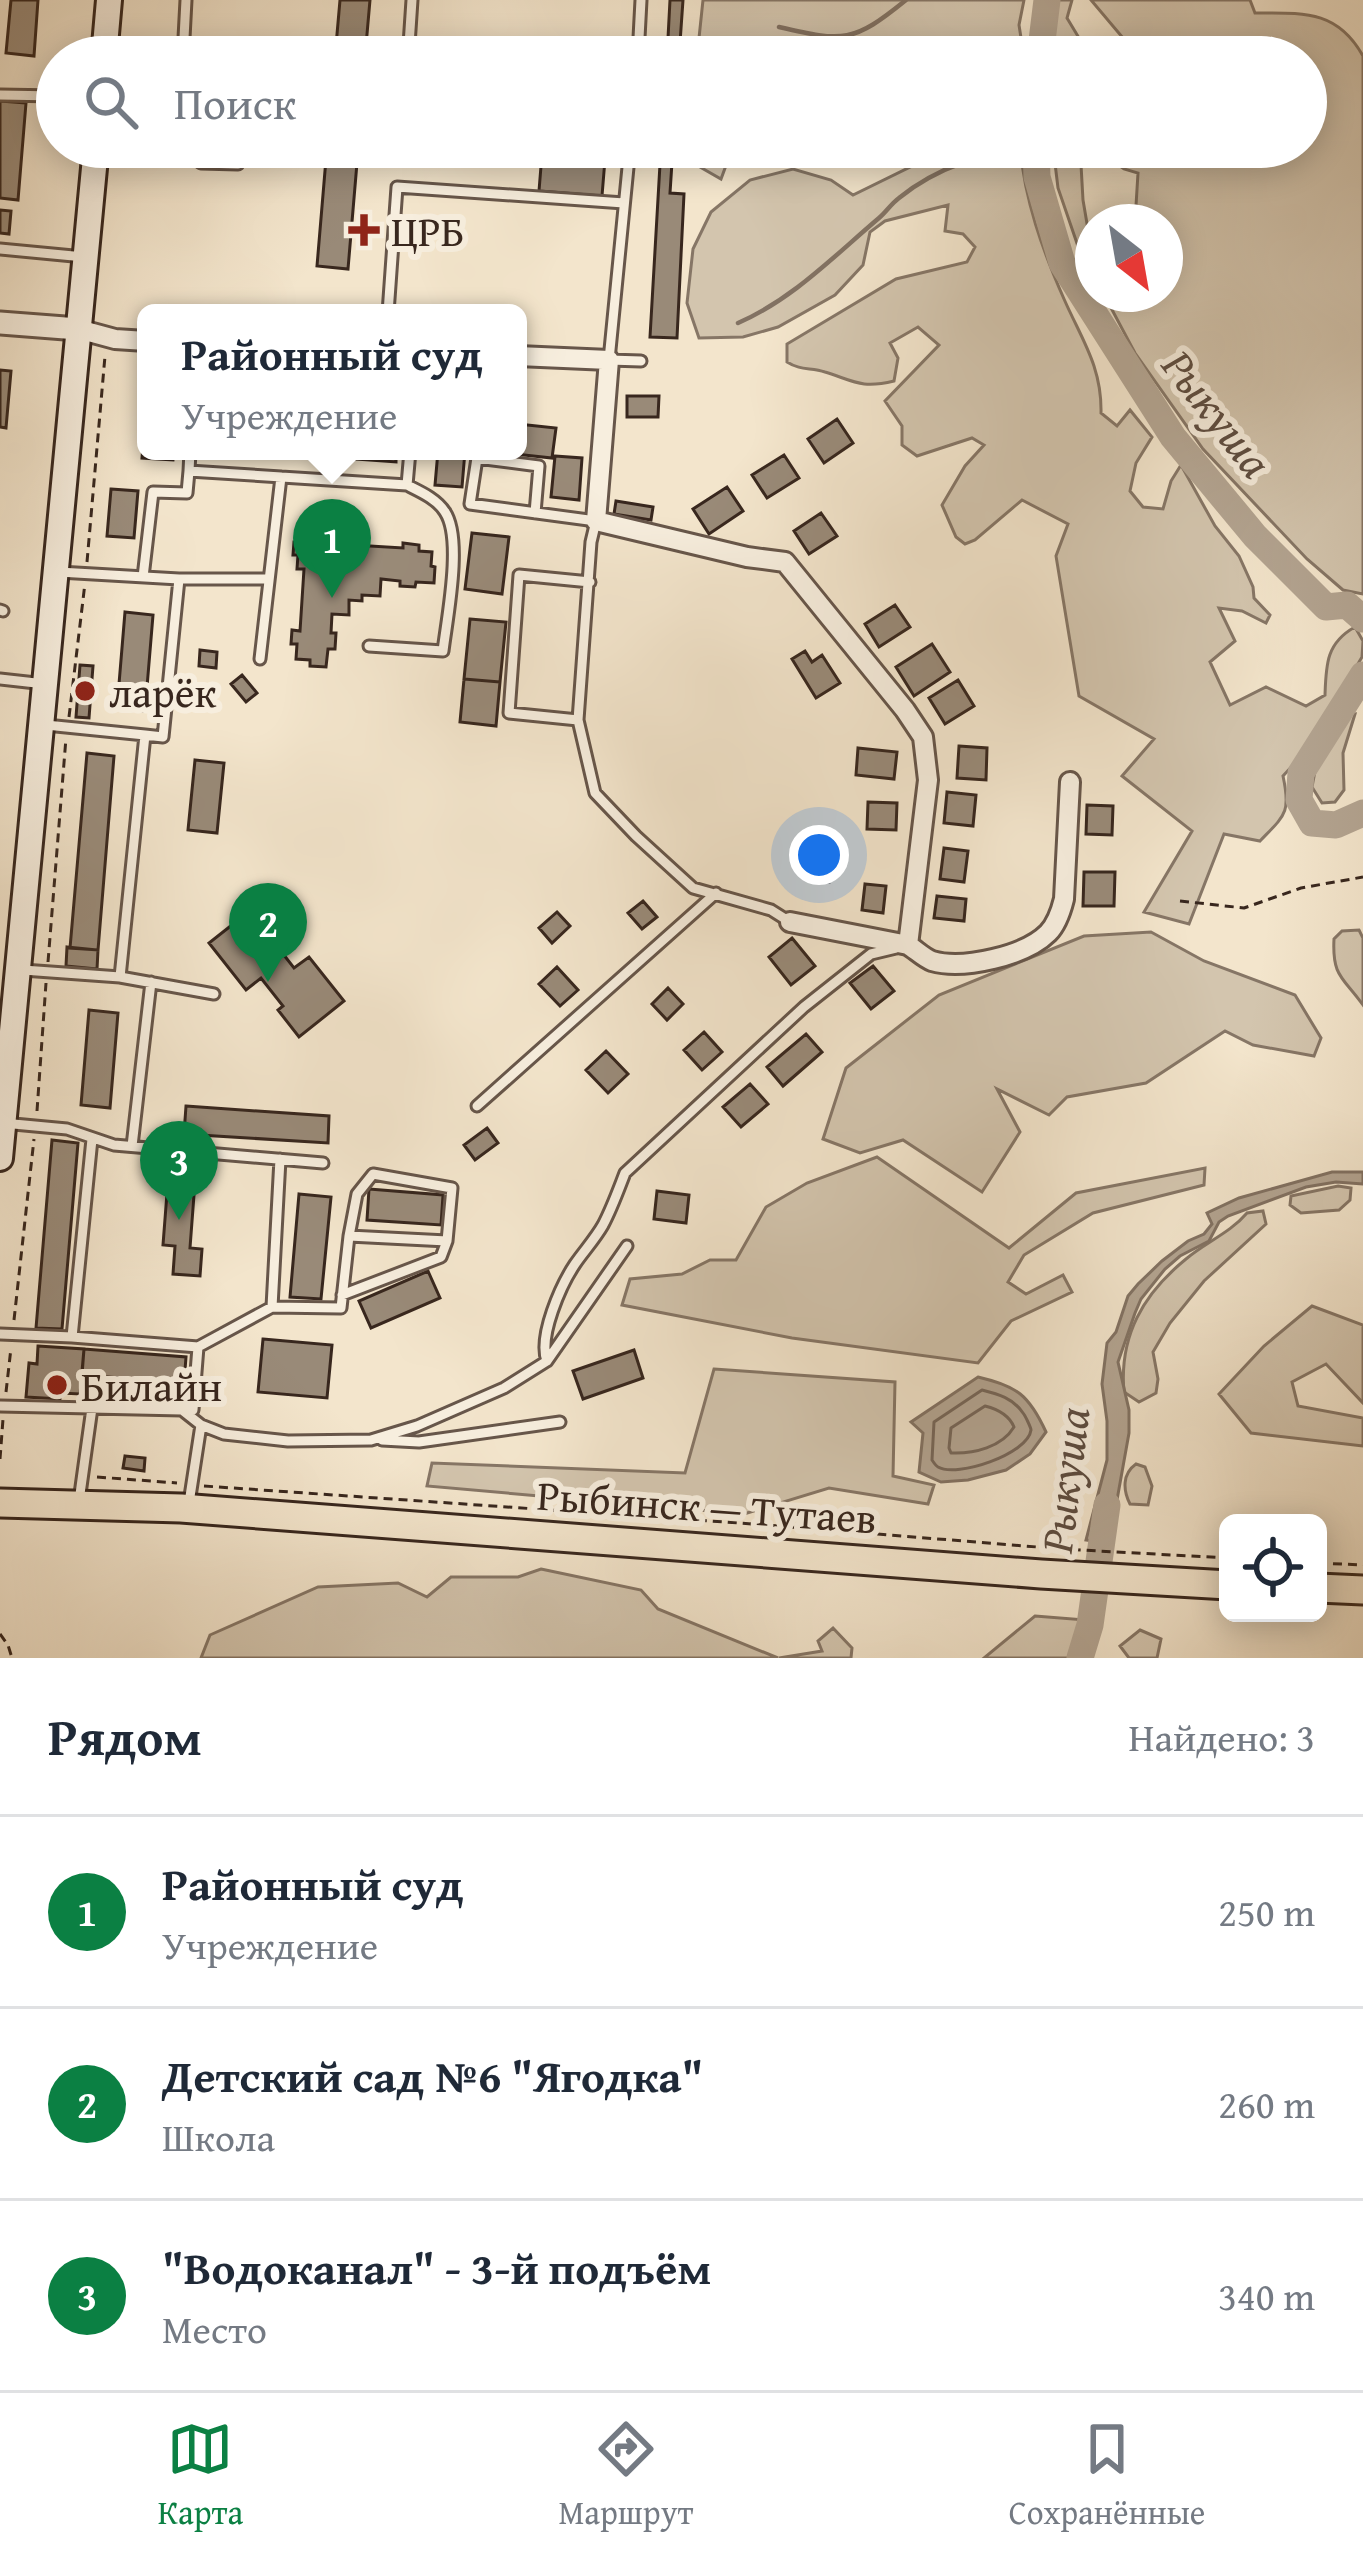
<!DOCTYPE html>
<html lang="ru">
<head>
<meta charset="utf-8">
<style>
	body { margin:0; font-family:"Gentium Book Plus",serif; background:#f6f6f7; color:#1f2937 }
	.controls { position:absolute; right:36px; bottom:36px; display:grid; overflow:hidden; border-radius:18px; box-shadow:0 6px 30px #0003 }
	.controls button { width:108px; height:108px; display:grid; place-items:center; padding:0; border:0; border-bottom:3px solid #e0e1e3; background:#fff; color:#1f2937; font:60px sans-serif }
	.compass { position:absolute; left:1075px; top:204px; width:108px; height:108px; border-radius:50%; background:#fff; box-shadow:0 6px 30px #0003; rotate:149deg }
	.you { position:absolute; left:819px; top:855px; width:42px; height:42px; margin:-30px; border:9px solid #fff; border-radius:50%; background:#1a73e8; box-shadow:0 0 0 18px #1a73e833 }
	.badge { display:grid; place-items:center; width:78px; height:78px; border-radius:50%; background:#0b8043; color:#fff; font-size:39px; font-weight:700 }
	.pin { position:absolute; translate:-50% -99px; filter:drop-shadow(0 3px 6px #0008) }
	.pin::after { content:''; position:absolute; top:63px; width:42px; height:36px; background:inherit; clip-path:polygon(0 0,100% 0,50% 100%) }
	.popup { position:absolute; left:137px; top:304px; width:390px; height:156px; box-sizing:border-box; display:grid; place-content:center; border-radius:18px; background:#fff; filter:drop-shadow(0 3px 9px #0005); font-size:39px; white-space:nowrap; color:#747a83 }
	.popup b { font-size:45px; color:#1f2937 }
	.popup::after { content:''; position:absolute; left:50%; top:100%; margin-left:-24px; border:24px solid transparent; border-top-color:#fff }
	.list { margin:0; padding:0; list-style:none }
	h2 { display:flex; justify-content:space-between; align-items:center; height:156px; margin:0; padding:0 48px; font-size:51px }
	h2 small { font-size:39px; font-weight:400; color:#747a83 }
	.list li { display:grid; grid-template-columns:78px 1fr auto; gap:36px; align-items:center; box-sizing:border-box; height:192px; padding:0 48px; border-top:3px solid #e0e1e3 }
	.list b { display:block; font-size:45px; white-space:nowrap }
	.list p { margin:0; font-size:39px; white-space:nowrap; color:#747a83 }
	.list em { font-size:39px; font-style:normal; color:#747a83 }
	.icon { flex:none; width:66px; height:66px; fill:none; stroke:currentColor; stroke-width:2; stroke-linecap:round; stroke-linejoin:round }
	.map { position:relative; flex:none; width:1363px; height:1658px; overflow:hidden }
	.search { position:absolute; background:#fff; box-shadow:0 6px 30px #0003; left:36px; right:36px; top:36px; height:132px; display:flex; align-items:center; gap:30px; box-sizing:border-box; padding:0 42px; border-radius:66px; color:#747a83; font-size:45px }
	.sheet { height:732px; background:#fff }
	nav { display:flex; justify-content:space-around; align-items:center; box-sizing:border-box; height:168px; border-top:3px solid #e0e1e3; background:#fff; font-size:33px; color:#747a83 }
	nav a { display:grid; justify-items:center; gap:6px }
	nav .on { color:#0b8043 }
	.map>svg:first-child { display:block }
	.green { fill:#d3c5ae; stroke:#867666; stroke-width:3 }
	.water { fill:#b3a491; stroke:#827263; stroke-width:3 }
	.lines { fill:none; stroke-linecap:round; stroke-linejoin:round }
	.shore { stroke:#766658; stroke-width:3 }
	.stream { stroke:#827263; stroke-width:4.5 }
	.river { stroke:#b3a491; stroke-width:27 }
	.building { fill:#998a78; stroke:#38271e; stroke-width:3 }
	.service-casing { stroke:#67564a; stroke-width:15 }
	.minor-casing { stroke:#67564a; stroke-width:24 }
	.tertiary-casing { stroke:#67564a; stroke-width:27 }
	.secondary-casing { stroke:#38271e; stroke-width:30 }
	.primary-casing { stroke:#38271e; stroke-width:33 }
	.path { stroke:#38271e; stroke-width:3; stroke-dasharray:9 6; stroke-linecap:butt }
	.service { stroke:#f7eede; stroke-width:9 }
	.minor { stroke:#f7eede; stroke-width:18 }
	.tertiary { stroke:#f7eede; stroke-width:21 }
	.secondary { stroke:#f7eede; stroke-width:24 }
	.primary { stroke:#f3e5cc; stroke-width:27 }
	.poi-dot { fill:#8f2418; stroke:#f7eede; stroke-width:4.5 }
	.labels { text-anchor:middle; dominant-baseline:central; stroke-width:12; stroke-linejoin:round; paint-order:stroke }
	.poi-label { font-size:42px; fill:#38271e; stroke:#f7eede; text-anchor:start }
	.street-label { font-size:42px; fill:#38271e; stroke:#f7eede }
	.water-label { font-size:45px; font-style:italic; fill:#5d4c40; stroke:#f7eede }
</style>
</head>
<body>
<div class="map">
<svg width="1363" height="1658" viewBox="0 0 1363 1658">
	<rect width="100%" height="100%" fill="#f3e5cc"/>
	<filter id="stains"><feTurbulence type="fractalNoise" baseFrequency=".00167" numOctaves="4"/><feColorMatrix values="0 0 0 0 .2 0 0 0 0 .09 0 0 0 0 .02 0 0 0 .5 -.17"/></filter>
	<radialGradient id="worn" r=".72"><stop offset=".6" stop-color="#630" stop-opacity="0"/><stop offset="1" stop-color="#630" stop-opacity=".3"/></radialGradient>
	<path class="green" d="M703 0H1024L1019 25 1024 57H939L889 38 884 57H697Z
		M1057 0H1072L1067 18 1079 38 1112 57H1055L1052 38Z
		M1091 0H1250L1255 13C1302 13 1337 9 1363 56V594L1343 590 1307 559 1203 449 1135 353 1110 306 1111 294H1165V222H1135L1138 173 1124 169 1110 159 1113 147H1306V57H1139Z
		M687 147H750L749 151 731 152 721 179 686 159Z
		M923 147H1020C1025 201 1042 249 1064 299 1082 340 1102 367 1101 413L1117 426 1130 410 1152 437 1136 463 1130 491 1143 507 1163 509 1171 481 1181 465 1215 526 1239 556 1253 587 1254 598 1270 615 1266 623 1242 611 1219 608 1235 641 1210 662 1230 705 1266 687 1306 706 1325 695C1326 665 1326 643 1355 627L1363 641 1362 657 1307 750 1283 776C1291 813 1285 815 1260 841L1224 834 1189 924 1144 912 1192 831 1122 776 1154 739 1079 696 1056 556 1068 524 1022 500 975 540 965 544 956 537 942 505 965 466 984 445 972 438 917 456 902 445V426L885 401 939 345 918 327 890 343 898 358 894 381C861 389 854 381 825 372 811 367 801 371 787 362V344L896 279 967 262 975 247 963 234 945 231 948 205 885 221 870 232 863 265 835 295 778 327 743 337 699 338 687 303 693 249 711 212 750 180 793 169 831 180 853 195 912 166Z
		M1053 147H1080L1083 200 1092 253 1081 255 1058 188Z
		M1355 714 1343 753 1344 790 1335 802 1322 803 1312 787 1317 761 1345 715Z
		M1359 930 1363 938V1005C1343 977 1332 977 1334 939L1342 931Z
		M1151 932 1204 961 1295 995 1321 1038 1314 1056 1253 1045 1225 1031 1146 1083 1067 1097 1049 1115 997 1089 1020 1132 982 1192 903 1140 860 1153 823 1139 846 1068 939 995 1084 936Z
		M877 1157 1009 1248 1076 1193 1205 1168 1204 1185 1093 1213 1024 1255 1008 1282 1026 1294 1063 1275 1072 1292 1011 1321 978 1363 792 1338 622 1305 630 1279 682 1274 710 1260H736L766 1207 807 1183Z
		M1338 1186 1351 1188 1350 1200 1339 1210 1301 1213 1290 1205 1291 1196Z
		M1263 1211 1266 1224 1204 1281 1170 1323 1153 1352 1158 1379 1156 1393 1139 1402 1124 1392C1119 1336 1143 1294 1186 1259 1206 1242 1230 1233 1247 1213Z
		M1312 1306 1363 1325V1403L1326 1364 1292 1382 1298 1406 1363 1418V1446L1251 1433 1219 1394 1264 1346Z
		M714 1369 895 1382 893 1476 934 1485 928 1504 829 1488 744 1514 427 1486 432 1463 685 1473Z
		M1136 1464 1145 1467 1152 1486 1148 1505 1130 1504C1123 1490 1122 1474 1136 1464Z
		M541 1569 641 1590 658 1609 778 1658H201L210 1635 318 1587 398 1583 427 1597 451 1577H518Z
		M1035 1616 1086 1620 1079 1658H984Z
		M833 1628 852 1648 851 1658H779L822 1651 818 1641Z
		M1140 1630 1161 1639 1157 1658H1129L1120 1646Z"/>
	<path class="water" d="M1332 1172H1363V1184L1336 1182 1306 1187 1228 1216 1219 1222 1209 1241 1180 1256 1165 1269 1141 1299 1135 1313 1118 1362 1129 1410V1433L1117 1500 1109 1526 1108 1543 1086 1540 1107 1460V1421L1102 1384 1107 1343 1116 1332 1128 1296 1138 1284 1162 1261 1188 1241 1204 1234 1212 1224 1207 1213 1239 1198Z
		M978 1377C1017 1386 1029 1395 1046 1432L1030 1454 1006 1470 968 1480 941 1482 919 1472 923 1433 911 1422Z"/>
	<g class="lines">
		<path class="shore" d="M982 1390C998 1394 1013 1398 1023 1413 1025 1415 1031 1428 1031 1430 1028 1454 957 1478 938 1467 936 1466 934 1463 932 1460L934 1422Z
			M985 1406C997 1409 1009 1415 1014 1427 1002 1447 974 1454 951 1453L949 1448 951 1428Z"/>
		<path class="stream" d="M779 27C844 42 853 43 906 0
			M738 323C793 299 834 256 879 218 886 212 891 204 899 198 937 167 987 151 1036 147"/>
		<path class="river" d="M1040 57 1047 0
			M1036 147 1037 177 1062 263 1173 437 1255 536 1326 607 1347 605 1363 619
			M1363 675 1301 773 1299 800 1312 823 1336 825 1363 813
			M1080 1658 1090 1625 1107 1505"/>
	</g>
	<path class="building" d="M11 0H38L34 56 6 53Z
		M340 0H370L365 57H335Z
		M670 0H683L679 57H667Z
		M0 101 26 103 18 200 0 198Z
		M327 147H606L602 196 539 191 541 166 358 151 348 269 317 266Z
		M661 147H673L670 193 684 194 677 338 650 337Z
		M0 210 11 211 9 234 0 233Z
		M0 370 11 371 6 428 0 427Z
		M627 396H659L658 417H627Z
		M146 411V451H174L173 460 142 458Z
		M837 419 853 443 824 463 808 439Z
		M518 424 556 428 552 458 488 451H518Z
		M245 451H396V462Z
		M438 451H465L462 487 435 485Z
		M784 455 799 478 767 498 752 475Z
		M555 456 582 458 579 500 551 497Z
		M727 487 743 511 709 534 693 509Z
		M111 489 138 491 134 538 107 536Z
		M616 501 653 507 651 520 614 514Z
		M821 513 837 536 809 554 794 531Z
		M311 529 327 530 326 536 337 537V544L403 548V543L419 545V551L432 552 431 566 435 567 434 583 416 582 415 587 400 586V581L381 579 380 596 362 595V601L349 600V615L332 614 331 633H336L335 649H328L326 667 310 666V660L296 659 297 644H291L292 630 300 631 304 569H297L298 555H293L294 542 310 543Z
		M472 533 509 537 502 594 465 589Z
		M895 605 910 627 879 647 865 624Z
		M125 612 153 615 145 711 117 708Z
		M470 619 506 622 500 682 464 679Z
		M932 644 950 672 914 696 896 667Z
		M200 650 217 652 216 668 199 666Z
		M805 651 812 662 822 655 840 683 816 698 792 659Z
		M80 665 93 666 89 718 76 717Z
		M242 675 257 693 246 702 231 684Z
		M464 679 500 682 496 726 460 722Z
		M958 680 974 706 945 724 929 698Z
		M959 746 987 748 986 780 957 778Z
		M858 748 897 752 894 779 856 775Z
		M87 753 114 756 98 950 70 948Z
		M195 760 224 763 217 833 188 830Z
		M947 792 976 795 973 826 944 823Z
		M868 802 897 803 896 830 867 829Z
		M1087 805 1113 806 1112 835 1086 834Z
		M944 848 968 851 964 882 940 879Z
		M815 864 831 866 829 882 812 879Z
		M1084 872H1115L1114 906H1083Z
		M865 884 886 886 883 913 862 910Z
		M937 896 966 899 964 921 934 918Z
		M643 901 657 917 642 929 628 913Z
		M256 906 275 930 269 936 294 968 309 957 344 1001 299 1037 278 1010 283 1006 261 978 246 990 209 943Z
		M557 912 570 926 552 943 539 928Z
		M792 938 815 966 791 985 769 957Z
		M67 947 98 950 97 969 66 966Z
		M873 966 894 991 871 1009 850 983Z
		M557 967 578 990 560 1006 539 984Z
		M668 988 683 1004 667 1020 652 1004Z
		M89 1010 118 1013 110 1108 81 1105Z
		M704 1032 722 1052 702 1070 684 1050Z
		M806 1034 822 1052 783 1086 767 1067Z
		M606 1051 628 1074 608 1093 586 1070Z
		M750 1084 768 1104 741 1127 723 1107Z
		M186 1106 329 1116 328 1143 184 1134Z
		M487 1128 498 1143 475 1160 464 1145Z
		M52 1140 78 1143 62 1329 36 1328Z
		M369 1189 443 1195 441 1225 367 1220Z
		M657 1191 689 1195 686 1223 654 1219Z
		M167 1193 194 1195 190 1248 202 1249 200 1276 173 1274 175 1246 163 1245Z
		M299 1194 331 1197 321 1299 290 1297Z
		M428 1271 440 1298 371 1328 359 1301Z
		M263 1339 332 1345 327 1398 258 1392Z
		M38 1346 84 1349 80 1394 61 1393 60 1399 26 1397 29 1363 37 1364Z
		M84 1349 186 1357 184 1383 82 1375Z
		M634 1350 643 1378 583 1399 573 1371Z
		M125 1456 145 1458 144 1471 123 1468Z"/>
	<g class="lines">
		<g class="service-casing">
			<path id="service" d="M412 0 409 45 544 57
				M183 57 186 0
				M638 57 641 0
				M0 95 57 96
				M179 147 201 163 238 164
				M630 147 609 360 641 361
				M0 249 84 257
				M388 313 397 187 624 203
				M189 471 190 451
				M535 513 539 466 477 458 470 504 596 521 591 542 578 720 595 793 636 836 693 888 771 910 790 922
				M143 577 153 492 187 493 189 471 407 485 410 451
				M179 579H269
				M0 610 3 611
				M369 646 443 651C447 618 463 539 445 512 437 499 421 492 407 485
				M260 659 281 477
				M0 679 45 684
				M578 720 509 713 519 575 590 582
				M46 725 145 735
				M23 970 120 977 145 735 163 737 179 579 59 572
				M120 977 214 994
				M477 1106 716 893
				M3 1123 67 1129 114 1145 323 1163
				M132 1146 151 982
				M349 1236 357 1194 373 1174 452 1188 447 1241
				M272 1307 341 1308 349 1236 447 1241 441 1257 342 1295
				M0 1334 72 1337 92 1139
				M72 1337 198 1347 193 1410H185
				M198 1347 272 1307 280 1159
				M547 1361C538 1336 561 1285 575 1264 584 1251 595 1239 603 1225 612 1208 618 1191 625 1173L804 1007 871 954 896 948
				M0 1406 182 1410 201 1425 224 1434 288 1441 371 1440 417 1426 504 1388 547 1361 627 1246
				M382 1440 419 1442 560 1422
				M80 1494 92 1408
				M189 1503 201 1425"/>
		</g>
		<g class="minor-casing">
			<path id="minor" d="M78 329 115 339 146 341
				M518 356 609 360 596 521 747 557 785 562 905 710 923 737 928 780 908 945C916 950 924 958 932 961 963 970 1025 956 1048 933 1057 924 1061 911 1064 899L1070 782
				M790 922 908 945"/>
		</g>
		<g class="tertiary-casing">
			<path id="tertiary" d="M0 323 78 329"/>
		</g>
		<g class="secondary-casing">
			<path id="secondary" d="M104 57 109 0
				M0 1158 96 147"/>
		</g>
		<g class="primary-casing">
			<path id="primary" d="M0 1503 181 1508 1041 1574 1228 1585
				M1318 1588 1363 1590"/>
		</g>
		<path class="path" d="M87 562 105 356
			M69 717 85 583
			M1180 901 1244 908 1301 888 1363 877
			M48 962 66 738
			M37 1111 46 983
			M14 1320 34 1139
			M6 1392 11 1348
			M0 1459 3 1419
			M97 1477 177 1483
			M204 1486 753 1524 1062 1549 1228 1558
			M1318 1563 1363 1565
			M0 1634 8 1645 12 1658"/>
		<use href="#service" class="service"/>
		<use href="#minor" class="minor"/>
		<use href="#tertiary" class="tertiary"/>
		<use href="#secondary" class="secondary"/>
		<use href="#primary" class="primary"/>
	</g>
	<g class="poi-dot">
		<path d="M358 212h12v12h12v12h-12v12h-12v-12h-12v-12h12z"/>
		<circle cx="85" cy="691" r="12"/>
		<circle cx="57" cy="1385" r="12"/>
	</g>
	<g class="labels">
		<g class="poi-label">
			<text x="391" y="230">ЦРБ</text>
			<text x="109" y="691">ларёк</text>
			<text x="81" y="1385">Билайн</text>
		</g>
		<g class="street-label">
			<text transform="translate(707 1506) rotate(4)">Рыбинск — Тутаев</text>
		</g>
		<g class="water-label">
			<text transform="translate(1218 413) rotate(52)">Рыкуша</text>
			<text transform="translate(1064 1480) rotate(-83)">Рыкуша</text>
		</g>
	</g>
	<rect width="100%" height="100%" filter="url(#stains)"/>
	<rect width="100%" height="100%" fill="url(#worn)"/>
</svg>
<div class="controls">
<button><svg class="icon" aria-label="locate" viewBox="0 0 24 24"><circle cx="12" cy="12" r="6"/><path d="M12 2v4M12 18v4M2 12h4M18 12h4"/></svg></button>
</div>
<svg class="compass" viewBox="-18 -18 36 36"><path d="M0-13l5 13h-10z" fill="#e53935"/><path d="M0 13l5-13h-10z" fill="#747a83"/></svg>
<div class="you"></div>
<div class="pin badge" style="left:332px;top:598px">1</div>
<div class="popup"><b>Районный суд</b>Учреждение</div>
<div class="pin badge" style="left:268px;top:982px">2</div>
<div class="pin badge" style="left:179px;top:1220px">3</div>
<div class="search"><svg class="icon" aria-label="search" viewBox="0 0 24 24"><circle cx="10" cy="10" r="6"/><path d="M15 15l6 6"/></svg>Поиск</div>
</div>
<section class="sheet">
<h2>Рядом<small>Найдено: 3</small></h2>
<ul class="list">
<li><span class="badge">1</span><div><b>Районный суд</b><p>Учреждение</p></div><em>250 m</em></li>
<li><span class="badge">2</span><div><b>Детский сад №6 &quot;Ягодка&quot;</b><p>Школа</p></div><em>260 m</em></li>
<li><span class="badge">3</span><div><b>&quot;Водоканал&quot; - 3-й подъём</b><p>Место</p></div><em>340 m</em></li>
</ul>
</section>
<nav>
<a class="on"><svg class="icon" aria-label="map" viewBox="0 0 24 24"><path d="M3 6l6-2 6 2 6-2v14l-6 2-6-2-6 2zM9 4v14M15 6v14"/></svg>Карта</a>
<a><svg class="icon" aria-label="directions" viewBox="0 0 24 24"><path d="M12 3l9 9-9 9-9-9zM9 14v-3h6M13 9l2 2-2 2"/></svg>Маршрут</a>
<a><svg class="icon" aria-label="saved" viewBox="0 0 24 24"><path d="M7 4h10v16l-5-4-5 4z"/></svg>Сохранённые</a>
</nav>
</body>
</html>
